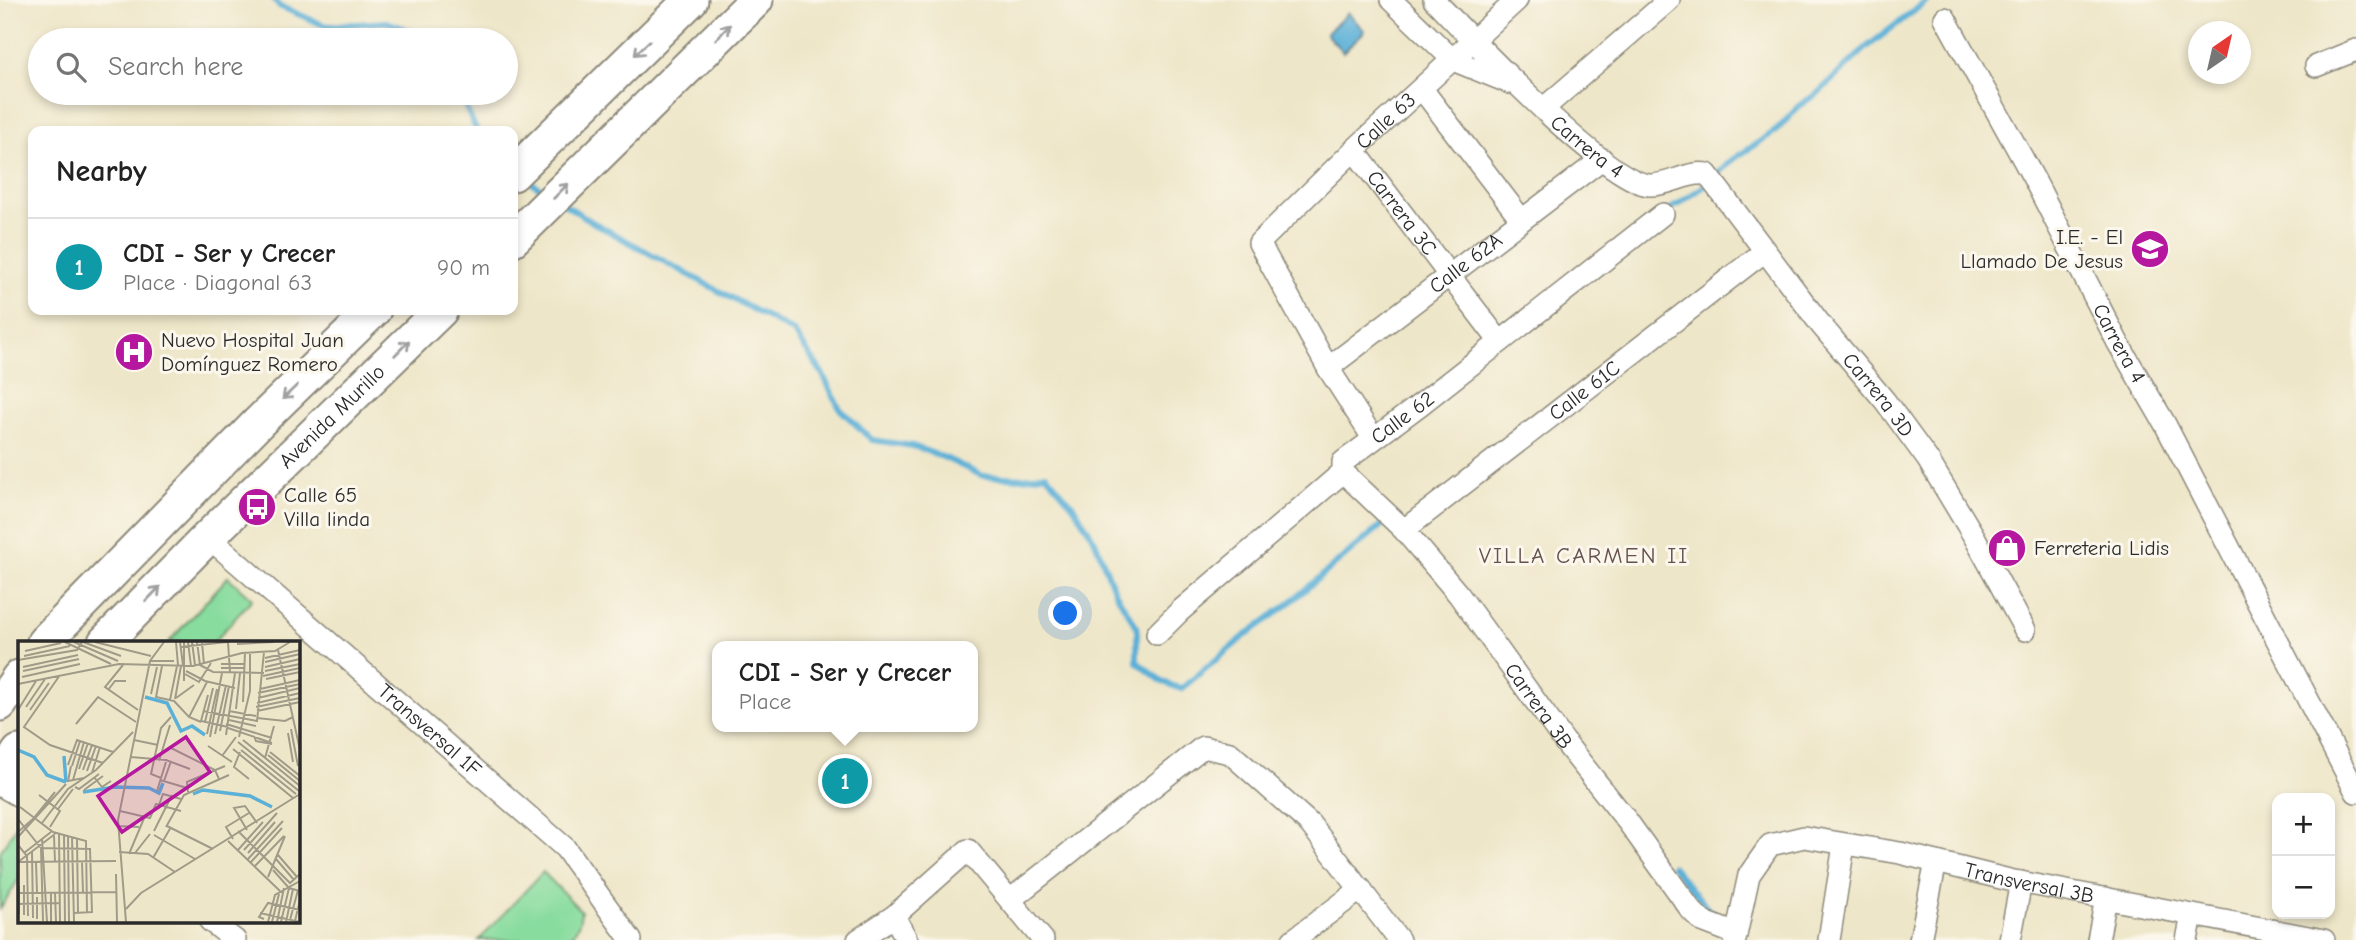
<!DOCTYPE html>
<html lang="en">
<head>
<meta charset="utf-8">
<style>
	body { margin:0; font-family:"Comic Neue",sans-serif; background:#f6f6f6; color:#222 }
	.controls { position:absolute; right:21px; bottom:21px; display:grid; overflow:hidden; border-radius:14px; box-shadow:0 4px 10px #0003 }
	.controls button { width:63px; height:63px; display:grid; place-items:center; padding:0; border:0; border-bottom:2px solid #e0e0e0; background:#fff; color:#222; font:35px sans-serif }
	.compass { position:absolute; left:2188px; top:21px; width:63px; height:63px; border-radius:50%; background:#fff; box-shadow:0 4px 10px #0003; rotate:34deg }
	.you { position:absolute; left:1066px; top:614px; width:24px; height:24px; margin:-18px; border:5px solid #fff; border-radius:50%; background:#1a73e8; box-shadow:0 0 0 10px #1a73e833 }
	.badge { display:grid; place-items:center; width:46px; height:46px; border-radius:50%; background:#2563eb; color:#fff; font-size:23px; font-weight:700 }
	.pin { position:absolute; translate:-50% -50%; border:4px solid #fff; box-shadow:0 2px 7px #0006 }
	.popup { position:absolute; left:712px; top:641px; width:266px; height:91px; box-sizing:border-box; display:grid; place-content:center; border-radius:14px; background:#fff; filter:drop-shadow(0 2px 5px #0005); font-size:23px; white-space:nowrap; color:#767676 }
	.popup b { font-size:26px; color:#222 }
	.popup::after { content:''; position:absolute; left:50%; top:100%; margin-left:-14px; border:14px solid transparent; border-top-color:#fff }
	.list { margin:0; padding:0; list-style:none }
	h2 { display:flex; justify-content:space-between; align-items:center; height:91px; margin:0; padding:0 28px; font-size:30px }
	h2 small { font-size:23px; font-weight:400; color:#767676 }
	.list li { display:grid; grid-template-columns:46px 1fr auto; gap:21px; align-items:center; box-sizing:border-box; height:98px; padding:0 28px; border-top:2px solid #e0e0e0 }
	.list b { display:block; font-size:26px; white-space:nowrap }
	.list p { margin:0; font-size:23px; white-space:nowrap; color:#767676 }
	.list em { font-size:23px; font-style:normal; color:#767676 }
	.icon { flex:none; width:38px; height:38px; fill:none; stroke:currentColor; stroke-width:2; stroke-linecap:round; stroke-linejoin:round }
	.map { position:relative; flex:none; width:2356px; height:940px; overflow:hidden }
	.search { position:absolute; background:#fff; box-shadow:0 4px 10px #0003; left:28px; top:28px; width:490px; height:77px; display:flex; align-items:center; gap:18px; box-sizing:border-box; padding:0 24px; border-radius:38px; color:#767676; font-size:26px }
	.panel { position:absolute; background:#fff; box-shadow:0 4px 10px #0003; left:28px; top:126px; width:490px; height:189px; border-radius:14px }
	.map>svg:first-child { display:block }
	.green { fill:#88dc9e; stroke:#5a8464; stroke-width:2 }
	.water { fill:#5bb0d7; stroke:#436e81; stroke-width:2 }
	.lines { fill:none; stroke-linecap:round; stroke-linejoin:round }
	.stream { stroke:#5bb0d7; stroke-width:6 }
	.minor-casing { stroke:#8c887a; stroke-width:24 }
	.primary-casing { stroke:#8c887a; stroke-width:37 }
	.minor { stroke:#fff; stroke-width:21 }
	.primary { stroke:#fff; stroke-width:33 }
	.oneway { stroke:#a0a0a0 }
	.labels { text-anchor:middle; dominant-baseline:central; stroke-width:6; stroke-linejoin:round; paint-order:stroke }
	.street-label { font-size:21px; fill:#2b2b2b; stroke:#fbf7ec }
	.poi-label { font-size:21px; fill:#2b2b2b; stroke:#fbf7ec; text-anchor:start }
	.neighbourhood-label { font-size:23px; letter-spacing:2px; fill:#65524f; stroke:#fbf7ec }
	.inset-river { fill:none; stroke:#5bb0d7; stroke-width:3.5 }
	.inset-road { fill:none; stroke:#a09b89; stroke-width:2 }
	.view { fill:#b5179e; fill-opacity:0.15; stroke:#b5179e; stroke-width:3.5 }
	.inset-edge { fill:none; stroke:#2b2b2b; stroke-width:3.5 }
</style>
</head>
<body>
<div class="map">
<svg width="2356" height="940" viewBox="0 0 2356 940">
	<rect width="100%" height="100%" fill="#fbf7ec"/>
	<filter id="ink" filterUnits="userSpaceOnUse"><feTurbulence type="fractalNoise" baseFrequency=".0143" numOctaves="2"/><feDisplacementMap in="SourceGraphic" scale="14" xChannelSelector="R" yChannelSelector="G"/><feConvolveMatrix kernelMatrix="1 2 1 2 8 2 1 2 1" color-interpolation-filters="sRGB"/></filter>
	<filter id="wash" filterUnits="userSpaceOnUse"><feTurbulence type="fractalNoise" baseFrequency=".00686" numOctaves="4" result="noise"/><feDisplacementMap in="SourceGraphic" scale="28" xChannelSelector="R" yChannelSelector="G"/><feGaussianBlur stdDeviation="1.57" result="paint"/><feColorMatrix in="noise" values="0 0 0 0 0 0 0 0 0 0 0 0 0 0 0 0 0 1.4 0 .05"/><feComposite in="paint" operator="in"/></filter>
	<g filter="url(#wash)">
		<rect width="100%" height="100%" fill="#eee6c8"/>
		<path class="green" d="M228 577 252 599 214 642H169Z
			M19 821V879L0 909V852Z
			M543 872 581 911C580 923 577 932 567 940H479Z"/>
		<path class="water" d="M1348 13 1365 31 1343 52 1326 34Z"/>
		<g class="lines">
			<path class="stream" d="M274 0 279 6 326 26 386 22 404 28 429 40
				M459 93 477 131
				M523 177 546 192
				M564 204 594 223 794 332 822 373 840 409 872 440 913 446 945 458 983 476 1023 478 1046 474 1074 507 1095 541 1115 592 1137 627V662L1163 682 1181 689 1246 635 1287 605 1388 520
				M1665 213 1703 187 1732 160 1777 130 1800 105 1818 93 1867 47 1928 0
				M1672 866 1714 916"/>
		</g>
	</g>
	<g filter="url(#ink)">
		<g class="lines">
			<g class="minor-casing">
				<g id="minor">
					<path d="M1391 0 1453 60 1510 83"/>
					<path id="s1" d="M1434 0C1470 37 1605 181 1649 185 1669 186 1687 171 1707 174L1821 325 1885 401 1928 460 1975 538 2025 630"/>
					<path id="s2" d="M1945 18 2034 179 2118 343 2165 424 2356 792"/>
					<path d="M2316 66 2356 50"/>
					<path d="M1422 89 1521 219"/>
					<path d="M1544 108 1669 0"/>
					<path id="s3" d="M1354 150 1500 342"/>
					<path id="s4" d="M1328 368 1602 159"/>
					<path id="s5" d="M1373 438 1328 368 1259 243 1354 150 1517 0"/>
					<path id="s6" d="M1343 472 1404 530 1459 595 1567 745 1628 822 1691 910 1702 921 1736 934"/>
					<path id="s7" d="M1404 530 1765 251"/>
					<path id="s8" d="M208 537 565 848 631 940"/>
					<path id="s9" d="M1157 634 1180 611 1343 472V462L1421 404 1663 214"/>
					<path d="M0 785 19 796"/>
					<path d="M1010 900 1203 747 1230 753 1310 824 1399 940"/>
					<path d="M894 916 907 940"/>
					<path d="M210 921 235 940"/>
					<path d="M858 940 894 916 968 850 1043 940"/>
					<path d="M1293 940 1361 889"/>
					<path id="s10" d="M1735 940 1749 875 1770 845 1804 837 1900 853 2009 880 2324 940"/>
					<path d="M1829 940 1844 845"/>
					<path d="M1920 940 1936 862"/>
					<path d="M2010 940 2021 882"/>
					<path d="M2098 940 2106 898"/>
					<path d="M2187 940 2192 915"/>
				</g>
			</g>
			<g class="primary-casing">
				<g id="primary">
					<path d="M513 174 691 0"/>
					<path d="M513 239 756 0"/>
					<path d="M44 642 259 422 374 310"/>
					<path id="s11" d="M105 642 208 537 441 310"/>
					<path d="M0 704 19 677"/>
					<path d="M0 780 19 752"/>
				</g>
			</g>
			<use href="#minor" class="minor"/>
			<use href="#primary" class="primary"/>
		</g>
		<defs><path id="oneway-shaft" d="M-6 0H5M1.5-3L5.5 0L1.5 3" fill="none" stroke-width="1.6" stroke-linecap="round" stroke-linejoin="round" transform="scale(1.75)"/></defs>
		<g class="oneway">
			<use href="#oneway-shaft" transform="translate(723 32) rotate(-45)"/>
			<use href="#oneway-shaft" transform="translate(642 48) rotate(136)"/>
			<use href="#oneway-shaft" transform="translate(561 191) rotate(-45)"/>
			<use href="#oneway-shaft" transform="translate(402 348) rotate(-45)"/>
			<use href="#oneway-shaft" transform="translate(290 392) rotate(136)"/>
			<use href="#oneway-shaft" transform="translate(153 594) rotate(-46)"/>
		</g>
	</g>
	<defs>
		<g id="school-disc" transform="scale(2.0125)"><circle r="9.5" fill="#b5179e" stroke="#fbf7ec"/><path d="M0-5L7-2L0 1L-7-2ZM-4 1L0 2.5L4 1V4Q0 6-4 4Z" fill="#fff"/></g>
		<g id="hospital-disc" transform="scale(2.0125)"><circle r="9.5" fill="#b5179e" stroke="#fbf7ec"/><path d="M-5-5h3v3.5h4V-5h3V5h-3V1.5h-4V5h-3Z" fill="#fff"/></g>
		<g id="bus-disc" transform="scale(2.0125)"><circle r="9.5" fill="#b5179e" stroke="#fbf7ec"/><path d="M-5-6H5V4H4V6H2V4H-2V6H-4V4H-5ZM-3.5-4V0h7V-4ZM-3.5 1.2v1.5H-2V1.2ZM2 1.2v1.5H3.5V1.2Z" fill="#fff"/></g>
		<g id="shop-disc" transform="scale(2.0125)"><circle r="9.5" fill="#b5179e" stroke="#fbf7ec"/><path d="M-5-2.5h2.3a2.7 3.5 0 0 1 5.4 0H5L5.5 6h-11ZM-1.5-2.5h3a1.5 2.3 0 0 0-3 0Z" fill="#fff"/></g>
	</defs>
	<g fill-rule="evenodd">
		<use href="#school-disc" x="2150" y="249"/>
		<use href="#hospital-disc" x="134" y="352"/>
		<use href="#bus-disc" x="257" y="507"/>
		<use href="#shop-disc" x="2007" y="548"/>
	</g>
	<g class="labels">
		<g class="street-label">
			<text stroke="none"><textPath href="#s5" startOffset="402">Calle 63</textPath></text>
			<text stroke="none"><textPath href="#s1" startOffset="212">Carrera 4</textPath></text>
			<text stroke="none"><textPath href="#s3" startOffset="79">Carrera 3C</textPath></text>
			<text stroke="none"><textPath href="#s4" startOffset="173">Calle 62A</textPath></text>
			<text stroke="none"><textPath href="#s2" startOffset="369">Carrera 4</textPath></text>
			<text stroke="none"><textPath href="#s7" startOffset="228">Calle 61C</textPath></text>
			<text stroke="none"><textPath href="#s1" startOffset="625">Carrera 3D</textPath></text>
			<text stroke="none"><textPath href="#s11" startOffset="320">Avenida Murillo</textPath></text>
			<text stroke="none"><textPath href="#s9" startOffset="331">Calle 62</textPath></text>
			<text stroke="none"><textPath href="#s6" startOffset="306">Carrera 3B</textPath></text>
			<text stroke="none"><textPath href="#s8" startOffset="294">Transversal 1F</textPath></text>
			<text stroke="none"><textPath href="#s10" startOffset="368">Transversal 3B</textPath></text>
		</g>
		<g class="poi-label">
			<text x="2123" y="237" text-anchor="end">I.E. - El<tspan x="2123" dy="24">Llamado De Jesus</tspan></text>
			<text x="161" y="340">Nuevo Hospital Juan<tspan x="161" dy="24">Domínguez Romero</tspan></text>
			<text x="284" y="495">Calle 65<tspan x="284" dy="24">Villa linda</tspan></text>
			<text x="2034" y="548">Ferreteria Lidis</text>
		</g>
		<g class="neighbourhood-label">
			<text x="1584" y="555">VILLA CARMEN II</text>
		</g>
	</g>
	<g transform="translate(18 641)">
		<rect width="282" height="282" fill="#eee6c8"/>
		<path class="inset-river" d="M127 56 149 62 163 90 174 85 187 94M0 109 16 116 29 134 48 141M46 115 48 141M65 151 97 146 131 147 141 152 145 142M175 153 185 149 232 155 254 166"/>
		<path class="inset-road" d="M47 1 93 23M56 1 100 20M65 1 103 15M77 1 133 15M158 1 160 24M162 1 165 24M170 1 173 25M174 1 177 24M179 1 182 24 195 31 246 32M210 1 212 31M184 2 186 23M219 3 256 1M162 6 209 1M260 9 282 109M7 10 43 2M6 15 52 5M247 17 282 9M0 19 59 9 64 1M132 20H156M247 21 282 13M203 23H227M105 24 87 46 120 69M144 25 138 56 156 60 171 76 183 81M5 26 60 14M247 26 282 18M203 27H227M5 30 61 18M168 30 187 40 217 47M247 30 282 23M167 33 181 41 193 22M42 34 6 86 32 104 85 122M245 35 282 27M4 36 62 23M248 38 282 31M166 40V1M0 43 101 23 175 25 224 12 257 10 272 1M242 48 282 39M90 49 97 40H108M240 52 282 43M133 53 139 26M190 54 183 80 210 86M158 57 176 44M240 57 282 47M157 58 163 25M152 59 159 25M225 61 227 11M239 62 282 52M8 66 27 38M238 66 282 57M218 68 222 32M0 69 18 40M12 69 31 42M185 70 239 80 246 11M211 70 238 75M239 70 282 61M171 76 189 41M239 77 267 80 275 76M211 79 238 85M187 81 195 47M58 83 80 56 118 81M208 83 254 97M210 87 254 102M273 88 280 125M202 90 211 45M270 92 275 121M189 93 199 48M197 93 208 44M208 94 217 32M236 95 238 100 254 103M192 96 204 32M221 96 232 50V11M116 99 140 104M225 99 282 145M220 101 281 150M190 105 214 121M153 107 197 129 201 138M215 108 275 157M223 109 278 153M222 111 216 126 231 138M252 111 282 135M250 114 282 140M204 115 218 96M113 116 148 119 172 128M247 117 256 85M141 120 152 84M50 124 59 99 95 111M53 125 50 140 66 137M54 125 62 100M61 128 70 102M65 129 74 104M69 130 78 105M74 132 82 106M76 136 84 146 93 140M143 137 133 133 143 87 153 76M55 139 66 101M142 139 169 147M146 140 153 120M57 146 61 148 81 133M66 149 85 135M139 150 148 121M170 151 169 141 207 125M21 154 42 170 32 186M141 164 145 153 163 158M2 166 35 191 68 200 69 272M40 168 55 148M102 170 132 177 138 163 163 170M16 177 37 151M0 178 23 207 72 208 74 271 56 272M24 182 50 148 78 129 115 91M100 185 121 186M149 185 195 208M148 186 166 154 211 134M229 189 216 167 227 165 239 182M136 190 154 154M220 190 272 242 282 233M0 191 16 177M41 193 42 281M46 194 47 281M136 194 177 218M36 195 37 221M50 195 51 281M0 196 48 143M54 196 56 281M24 197 29 281M59 197 60 272M215 198 208 186 231 172M210 200 262 250M0 204 9 215 10 275M23 207 25 280M220 209 245 181M226 209 259 172M14 211 15 277M101 211 130 213 157 231M6 212 33 191M117 212 132 193M230 212 257 181M111 213 127 175M260 214 279 236M135 217 153 186M230 218 265 180M258 218 276 239M0 221 98 220M0 221 37 193M18 221 19 252M64 221 65 251M233 221 264 187M237 225 266 195M255 229 271 247 282 250M98 233 99 281M250 236 267 195M6 244V274M1 245V273M0 252 99 251M33 252V281M37 252 38 281M0 263 41 262M108 268 123 252 282 153M242 272 282 281M19 278V256M246 278 241 276 250 262 282 269M272 279 280 249M277 280 282 259M108 281 100 179 132 20 146 1M250 281 257 254 282 240M254 281 261 253M259 281 266 247M263 281 271 247M268 281 275 248"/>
		<path class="view" d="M168 96 192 131 104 191 80 155Z"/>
		<rect width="282" height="282" class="inset-edge"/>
	</g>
</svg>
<div class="controls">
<button>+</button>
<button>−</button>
</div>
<svg class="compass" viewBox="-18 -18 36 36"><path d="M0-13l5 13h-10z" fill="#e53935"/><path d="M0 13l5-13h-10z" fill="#767676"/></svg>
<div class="you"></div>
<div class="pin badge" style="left:845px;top:781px;background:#0f9aa8">1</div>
<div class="popup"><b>CDI - Ser y Crecer</b>Place</div>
<div class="search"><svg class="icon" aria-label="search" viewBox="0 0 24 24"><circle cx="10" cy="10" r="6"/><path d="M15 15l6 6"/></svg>Search here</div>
<section class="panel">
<h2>Nearby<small></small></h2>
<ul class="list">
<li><span class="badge" style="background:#0f9aa8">1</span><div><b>CDI - Ser y Crecer</b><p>Place · Diagonal 63</p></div><em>90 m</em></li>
</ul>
</section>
</div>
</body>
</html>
